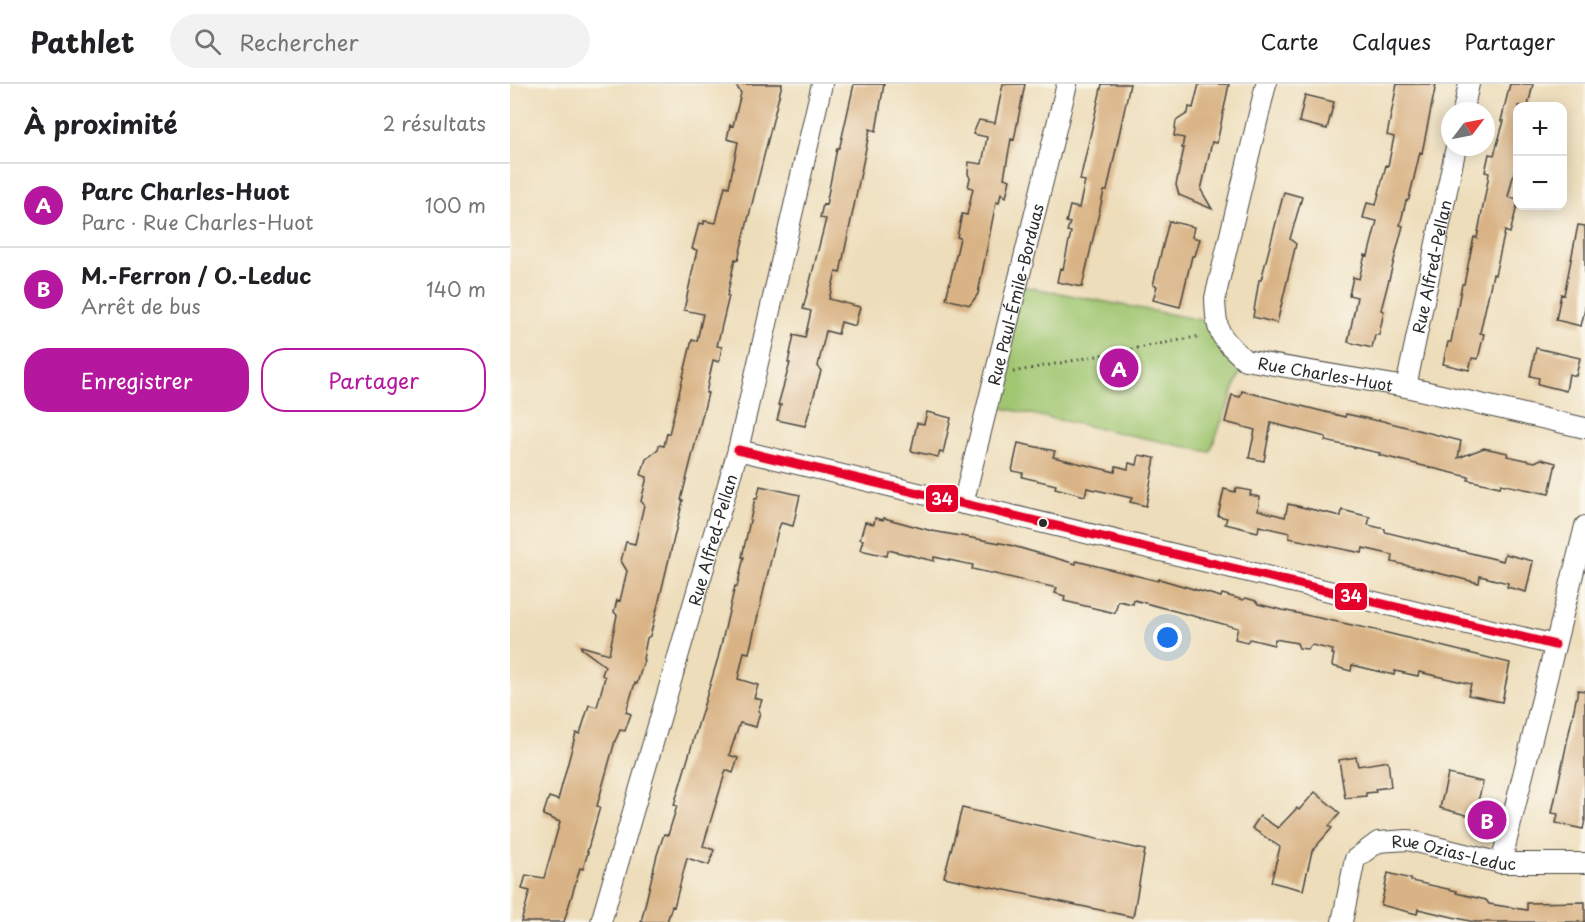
<!DOCTYPE html>
<html lang="fr">
<head>
<meta charset="utf-8">
<style>
	body { margin:0; font-family:"Playpen Sans",sans-serif; background:#f2f2f2; color:#202124 }
	.controls { position:absolute; right:18px; top:18px; display:grid; overflow:hidden; border-radius:12px; box-shadow:0 3px 15px #0003 }
	.controls button { width:54px; height:54px; display:grid; place-items:center; padding:0; border:0; border-bottom:2px solid #e0e0e0; background:#fff; color:#202124; font:30px sans-serif }
	.compass { position:absolute; left:931px; top:18px; width:54px; height:54px; border-radius:50%; background:#fff; box-shadow:0 3px 15px #0003; rotate:58deg }
	.you { position:absolute; left:658px; top:554px; width:21px; height:21px; margin:-15px; border:4px solid #fff; border-radius:50%; background:#1a73e8; box-shadow:0 0 0 9px #1a73e833 }
	.badge { display:grid; place-items:center; width:39px; height:39px; border-radius:50%; background:#b5179e; color:#fff; font-size:20px; font-weight:700 }
	.pin { position:absolute; translate:-50% -50%; border:3px solid #fff; box-shadow:0 2px 6px #0006 }
	.list { margin:0; padding:0; list-style:none }
	h2 { display:flex; justify-content:space-between; align-items:center; height:78px; margin:0; padding:0 24px; font-size:26px }
	h2 small { font-size:20px; font-weight:400; color:#757577 }
	.list li { display:grid; grid-template-columns:39px 1fr auto; gap:18px; align-items:center; box-sizing:border-box; height:84px; padding:0 24px; border-top:2px solid #e0e0e0 }
	.list b { display:block; font-size:22px; white-space:nowrap }
	.list p { margin:0; font-size:20px; white-space:nowrap; color:#757577 }
	.list em { font-size:20px; font-style:normal; color:#757577 }
	.actions { display:flex; gap:12px; padding:18px 24px }
	.actions a { flex:1; padding:14px 0; border:2px solid #b5179e; border-radius:24px; text-align:center; font-size:21px; color:#b5179e }
	.actions .main { background:#b5179e; color:#fff }
	.icon { flex:none; width:33px; height:33px; fill:none; stroke:currentColor; stroke-width:2; stroke-linecap:round; stroke-linejoin:round }
	.map { position:relative; flex:none; width:1075px; height:838px; overflow:hidden }
	header { display:flex; align-items:center; gap:36px; box-sizing:border-box; height:84px; padding:0 30px; background:#fff; border-bottom:2px solid #e0e0e0 }
	header strong { font-size:28px }
	nav { display:flex; gap:33px; margin-inline-start:auto; font-size:21px }
	.search { width:420px; height:54px; background:#f2f2f2; display:flex; align-items:center; gap:15px; box-sizing:border-box; padding:0 21px; border-radius:33px; color:#757577; font-size:22px }
	main { display:flex }
	aside { flex:1; background:#fff }
	.map>svg:first-child { display:block }
	.green { fill:#a0c671; stroke:#66784e; stroke-width:1.5 }
	.building { fill:#d9b385 }
	.lines { fill:none; stroke-linecap:round; stroke-linejoin:round }
	.minor-casing { stroke:#484640; stroke-width:22 }
	.path { stroke:#484640; stroke-width:3; stroke-dasharray:1.5 4.5; stroke-linecap:butt }
	.minor { stroke:#fff; stroke-width:20 }
	.bus-1-casing { stroke:#fbf7ec; stroke-width:14 }
	.bus-1 { stroke:#e4002b; stroke-width:9 }
	.bus-dot { fill:#2b2b2b; stroke:#fbf7ec; stroke-width:2 }
	.labels { text-anchor:middle; dominant-baseline:central; stroke-width:4.5; stroke-linejoin:round; paint-order:stroke }
	.street-label { font-size:16px; fill:#2b2b2b; stroke:#fbf7ec }
	.line-badge { stroke:#fbf7ec; stroke-width:2 }
	.badge-label { font-size:16px; text-anchor:middle; font-weight:bold; fill:#fff }
</style>
</head>
<body>
<header>
<strong>Pathlet</strong>
<div class="search"><svg class="icon" aria-label="search" viewBox="0 0 24 24"><circle cx="10" cy="10" r="6"/><path d="M15 15l6 6"/></svg>Rechercher</div>
<nav><a>Carte</a><a>Calques</a><a>Partager</a></nav>
</header>
<main>
<aside>
<h2>À proximité<small>2 résultats</small></h2>
<ul class="list">
<li><span class="badge">A</span><div><b>Parc Charles-Huot</b><p>Parc · Rue Charles-Huot</p></div><em>100 m</em></li>
<li><span class="badge">B</span><div><b>M.-Ferron / O.-Leduc</b><p>Arrêt de bus</p></div><em>140 m</em></li>
</ul>
<div class="actions"><a class="main">Enregistrer</a><a>Partager</a></div>
</aside>
<div class="map">
<svg width="1075" height="838" viewBox="0 0 1075 838">
	<rect width="100%" height="100%" fill="#fbf7ec"/>
	<filter id="ink" filterUnits="userSpaceOnUse"><feTurbulence type="fractalNoise" baseFrequency=".0167" numOctaves="2"/><feDisplacementMap in="SourceGraphic" scale="12" xChannelSelector="R" yChannelSelector="G"/><feConvolveMatrix kernelMatrix="1 2 1 2 8 2 1 2 1" color-interpolation-filters="sRGB"/></filter>
	<filter id="wash" filterUnits="userSpaceOnUse"><feTurbulence type="fractalNoise" baseFrequency=".008" numOctaves="4" result="noise"/><feDisplacementMap in="SourceGraphic" scale="24" xChannelSelector="R" yChannelSelector="G"/><feGaussianBlur stdDeviation="1.35" result="paint"/><feColorMatrix in="noise" values="0 0 0 0 0 0 0 0 0 0 0 0 0 0 0 0 0 1.4 0 .05"/><feComposite in="paint" operator="in"/></filter>
	<g filter="url(#wash)">
		<rect width="100%" height="100%" fill="#edddba"/>
		<path class="green" d="M507 201 706 239 735 276 700 368 478 321Z"/>
		<g id="blocks">
			<path class="building" d="M225 0H272L228 176 225 175 217 212H219L207 262 212 263 209 278 203 276 196 309H198L171 416H173L147 525 140 552 137 554 133 575 134 576 127 600 125 599 116 628 121 630 115 647 110 646 105 657 87 722 90 723 77 768H78L73 785 70 784 54 838H11L20 807 12 805 16 791 34 794 50 738 33 731 39 713 48 716 66 649 70 650 79 621 87 623 95 593 92 591 95 582 71 564V562L99 570 107 531 104 528 107 516 110 517 117 487 111 477 116 458 125 460 134 421 131 417 137 393 131 391 136 375 148 366 149 361 154 362 157 349 159 350 182 256 187 257 193 230 174 226 187 166 182 165 189 139 194 140V137L206 139 215 102 219 103 228 58 217 55 220 41 223 42 231 9Z
				M344 0H374L366 47 360 45 330 189 326 188 319 215 350 223 345 242 331 238 328 250 316 247 308 282 311 287 295 342 267 336 271 321H268L280 279H278L284 251 295 254 301 227 293 225 316 135 310 134 313 120 316 121 327 64H329L330 62Z
				M493 0H515L504 56 501 55 494 94 500 96 496 113 491 109 489 119 486 118 468 210 460 221 436 215 450 154 447 153 452 130 457 131 463 104 458 103 460 94 458 90 459 78 472 80 477 53 463 50 469 36 485 39Z
				M592 0H620L597 107H594L572 203 547 198 550 184 553 185 561 148 557 147 560 139 556 138 560 122 569 124 575 97 570 96Z
				M689 0H719L707 59 702 58 691 106 702 125 669 111 666 101 674 64H672L674 54 664 52 666 37 678 29 679 23 683 24Z
				M887 0H926L912 69 910 68 899 115 896 117 890 141 893 142 871 226 874 227 869 251H865L862 264 838 258 847 213 839 211 843 193 849 195 855 171 858 172 867 137 853 134 857 119 866 121 876 81 878 82 884 53 877 51Z
				M1000 0H1023L1018 22H1008V72L998 113 1008 115V118L1000 149 995 147 985 191 983 190 970 249 974 250 968 275 962 274 959 286 933 280 938 258H941L952 200H954L964 153 967 154 978 96 979 89 975 88 979 70 984 71 994 37H991Z
				M795 11 824 18 817 45 789 38Z
				M774 108 792 113 780 155 786 160 767 239 743 233 749 196H751Z
				M659 137 684 143 682 153 690 155 685 172H682L670 223 643 216 647 202 643 201Z
				M1068 141 1075 142V225L1071 242 1046 236 1051 210 1054 211Z
				M1026 264 1070 274 1066 292 1059 290 1056 307 1028 300 1029 294 1020 292Z
				M732 307 835 333 836 330 868 337 869 336 951 357 948 374 974 364 998 369 997 372 1025 378 1031 375 1046 379 1039 410 991 400 990 403 958 396 959 393 869 371 870 369 815 357 816 353 761 339 754 377 739 374 745 346 715 338 722 311 730 313Z
				M417 328 441 334 433 369 430 368 428 373 401 367 407 339 414 340Z
				M508 359 545 367 543 373 605 388 606 382 618 385 619 379 627 381 629 371 645 374 636 422 620 418 622 414 577 404 575 412 545 404 546 401 512 393 513 389 502 387Z
				M250 402 290 411 283 442 271 439 268 446 239 569 234 568 228 595 248 601 244 614 252 616 248 627 250 628 246 643 230 639 219 671 228 674 223 689 216 686 193 762 204 766 199 781 177 774 164 823 162 822 157 838H131L147 771 154 750 158 751 167 722 164 721 208 574 225 502 227 503 234 473H232L245 414 247 415Z
				M726 404 741 407 740 411 750 413 748 426 775 433 778 420 831 432 832 426 860 433 858 441 875 445V448L993 477 995 470 1023 477 1016 508 997 503 998 499 970 492 969 499 882 478 883 471 853 464 852 469 779 454 780 449 749 442 748 448 715 440 717 434 708 432 714 405 725 408Z
				M365 434 373 436 374 434 422 447 496 460 566 480V477L648 497 649 495 711 513 712 510 733 516 736 514 746 517 748 520 772 526 865 546 1000 579 992 618 958 611 961 600 909 588 908 592 885 587 884 591 842 581 841 587 822 582 824 570H822L823 566 802 561 797 565 789 564 787 559 765 555 764 561 740 555 737 558 725 555 728 544 624 516 623 520 608 517 605 529 554 517 555 512 545 509 547 504 462 485 463 481 424 473V477L378 466 377 472 350 466 353 456 350 455 355 438 364 440Z
				M1068 606 1075 607V736L1073 745 1046 739 1048 730 1042 729Z
				M846 673 848 682 878 677 881 703 865 705 866 708 856 709V712L835 714 829 676Z
				M938 690 973 698 964 733 930 724Z
				M805 708 830 729 819 742 822 744 802 767 793 806 761 798 770 763 742 744 750 732 768 744 787 724 789 726Z
				M452 724 635 766 623 833 434 793Z
				M878 789 901 795V797L947 807 946 809 976 816 979 820 1017 826V819L1075 818V838H964L908 825 907 830 871 821Z"/>
		</g>
	</g>
	<g filter="url(#ink)">
		<use href="#blocks" fill-opacity="0" stroke="#484640" stroke-width="1.5"/>
		<g class="lines">
			<g class="minor-casing">
				<g id="minor">
					<path id="s1" d="M756 0 705 214C706 249 709 252 735 276L896 303 1075 344"/>
					<path d="M953 27 959 0"/>
					<path id="s2" d="M896 303 946 63"/>
					<path d="M228 366 1045 561"/>
					<path id="s3" d="M453 420 557 0"/>
					<path d="M991 779 1075 442"/>
					<path id="s4" d="M91 838 228 366 312 0"/>
					<path id="s5" d="M832 838 845 775 868 758 898 756 991 779H1075"/>
				</g>
			</g>
			<path class="path" d="M503 288 691 252"/>
			<use href="#minor" class="minor"/>
			<g class="bus-1-casing">
				<path id="bus-1" d="M228 366 1045 561"/>
			</g>
			<use href="#bus-1" class="bus-1"/>
		</g>
	</g>
	<circle class="bus-dot" cx="533" cy="439" r="5"/>
	<g class="labels">
		<g class="street-label">
			<text stroke="none"><textPath href="#s2" startOffset="123">Rue Alfred-Pellan</textPath></text>
			<text stroke="none"><textPath href="#s3" startOffset="216">Rue Paul-Émile-Borduas</textPath></text>
			<text stroke="none"><textPath href="#s1" startOffset="374">Rue Charles-Huot</textPath></text>
			<text stroke="none"><textPath href="#s4" startOffset="398">Rue Alfred-Pellan</textPath></text>
			<text stroke="none"><textPath href="#s5" startOffset="170">Rue Ozias-Leduc</textPath></text>
		</g>
	</g>
	<g class="line-badge">
		<rect x="415" y="400" width="34" height="29" rx="6" fill="#e4002b"/>
		<rect x="824" y="498" width="34" height="29" rx="6" fill="#e4002b"/>
	</g>
	<g class="badge-label">
		<text x="432" y="421">34</text>
		<text x="841" y="518">34</text>
	</g>
</svg>
<div class="controls">
<button>+</button>
<button>−</button>
</div>
<svg class="compass" viewBox="-18 -18 36 36"><path d="M0-13l5 13h-10z" fill="#e53935"/><path d="M0 13l5-13h-10z" fill="#757577"/></svg>
<div class="you"></div>
<div class="pin badge" style="left:609px;top:284px">A</div>
<div class="pin badge" style="left:977px;top:736px">B</div>
</div>
</main>
</body>
</html>
